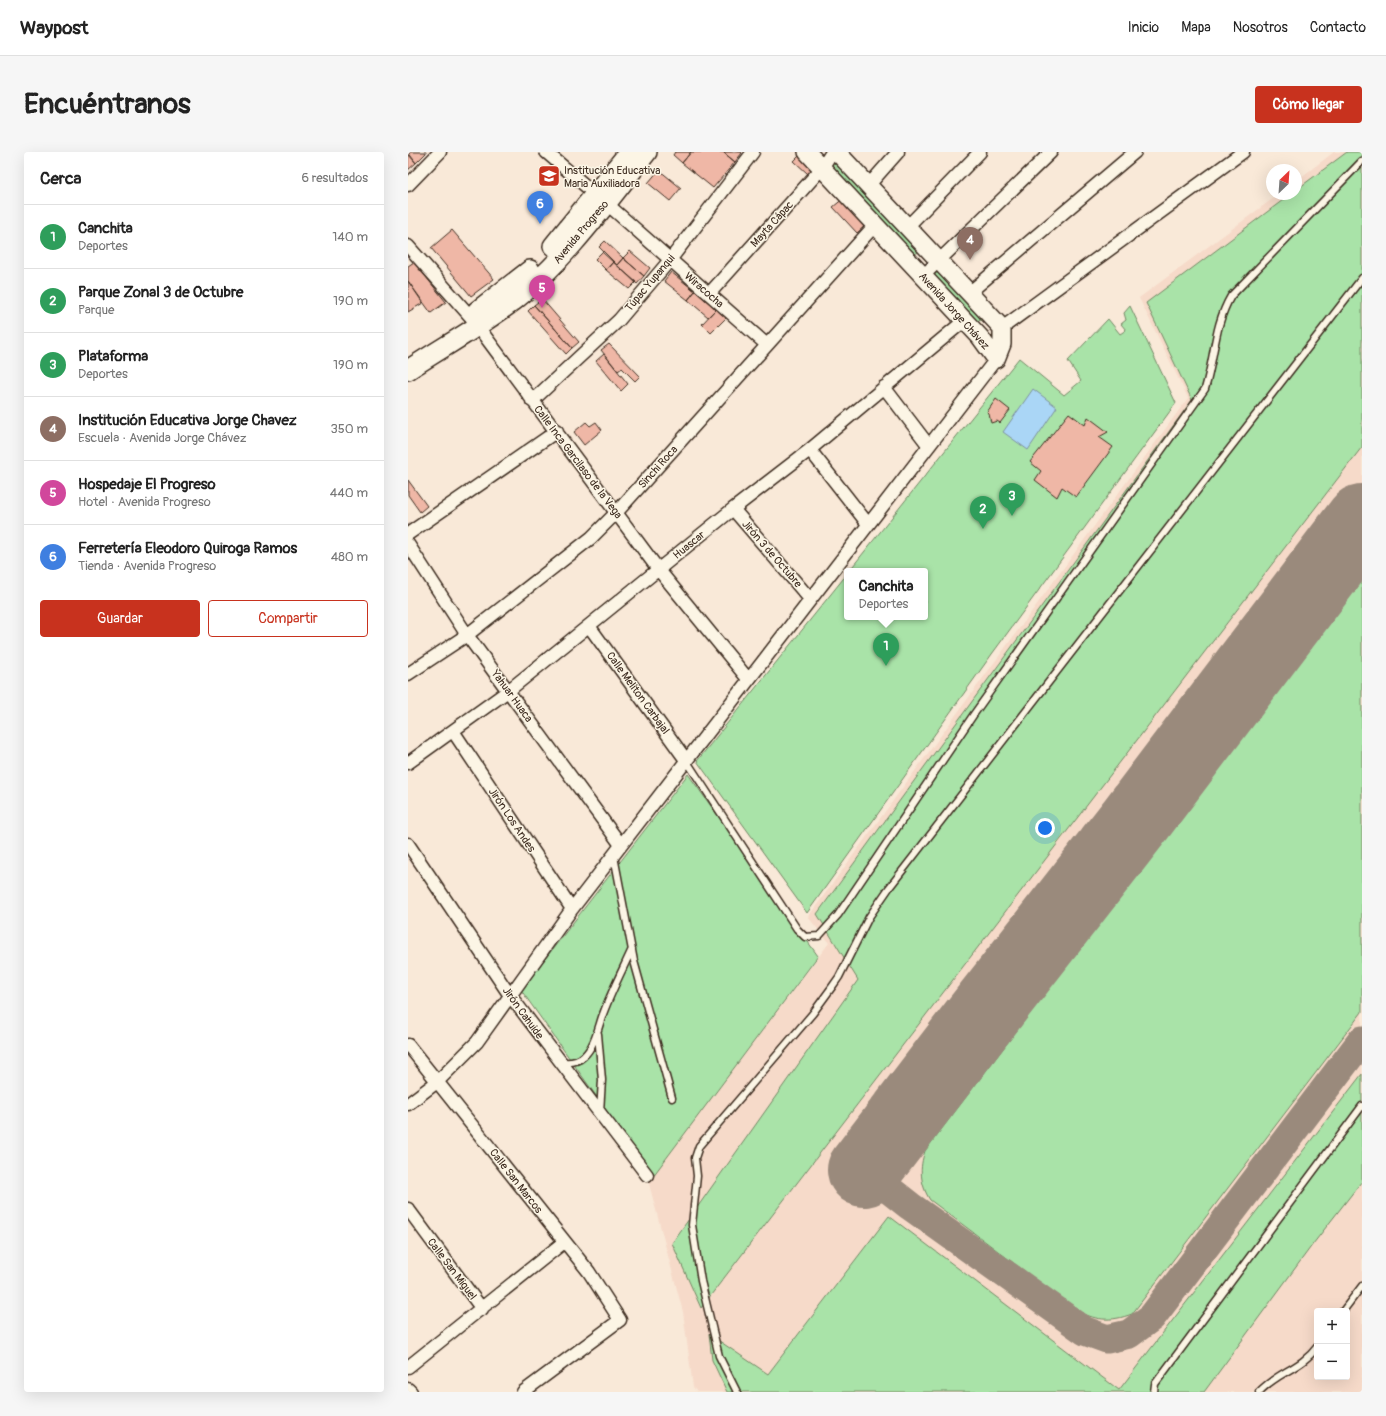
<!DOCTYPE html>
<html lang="es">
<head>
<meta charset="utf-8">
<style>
	body { margin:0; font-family:Pangolin,sans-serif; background:#f6f6f6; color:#222 }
	.controls { position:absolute; right:12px; bottom:12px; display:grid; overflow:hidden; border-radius:4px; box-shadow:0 4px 16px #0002 }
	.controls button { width:36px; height:36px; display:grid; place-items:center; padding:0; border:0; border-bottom:1px solid #e0e0e0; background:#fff; color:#222; font:20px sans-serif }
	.compass { position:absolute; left:858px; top:12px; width:36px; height:36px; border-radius:50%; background:#fff; box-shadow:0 4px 16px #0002; rotate:25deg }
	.you { position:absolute; left:637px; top:676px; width:14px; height:14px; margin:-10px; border:3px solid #fff; border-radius:50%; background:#1a73e8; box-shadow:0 0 0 6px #1a73e833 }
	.badge { display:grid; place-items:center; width:26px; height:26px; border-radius:50%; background:#c8321e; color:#fff; font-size:13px; font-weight:700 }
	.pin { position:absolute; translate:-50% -33px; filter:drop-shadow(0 1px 2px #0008) }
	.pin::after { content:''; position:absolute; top:21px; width:14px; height:12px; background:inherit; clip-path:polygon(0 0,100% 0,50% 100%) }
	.popup { position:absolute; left:436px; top:416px; width:84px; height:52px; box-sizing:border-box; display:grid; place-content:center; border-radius:4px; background:#fff; filter:drop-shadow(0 1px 3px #0005); font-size:13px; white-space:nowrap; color:#767676 }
	.popup b { font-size:15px; color:#222 }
	.popup::after { content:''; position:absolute; left:50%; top:100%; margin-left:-8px; border:8px solid transparent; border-top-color:#fff }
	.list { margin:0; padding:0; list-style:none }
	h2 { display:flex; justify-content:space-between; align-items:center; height:52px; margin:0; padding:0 16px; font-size:17px }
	h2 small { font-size:13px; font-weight:400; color:#767676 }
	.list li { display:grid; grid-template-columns:26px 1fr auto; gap:12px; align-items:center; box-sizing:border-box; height:64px; padding:0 16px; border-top:1px solid #e0e0e0 }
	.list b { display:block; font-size:15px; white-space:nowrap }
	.list p { margin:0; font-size:13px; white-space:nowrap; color:#767676 }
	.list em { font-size:13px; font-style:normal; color:#767676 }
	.actions { display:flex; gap:8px; padding:12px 16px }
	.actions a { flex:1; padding:9px 0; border:1px solid #c8321e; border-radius:4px; text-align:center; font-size:14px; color:#c8321e }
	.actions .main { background:#c8321e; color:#fff }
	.map { position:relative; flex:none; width:954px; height:1240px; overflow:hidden; border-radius:4px }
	header { display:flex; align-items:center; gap:24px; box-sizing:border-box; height:56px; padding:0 20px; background:#fff; border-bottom:1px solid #e0e0e0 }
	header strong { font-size:19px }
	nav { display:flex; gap:22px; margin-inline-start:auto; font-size:14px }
	.intro { display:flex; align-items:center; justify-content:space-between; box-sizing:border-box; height:96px; padding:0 24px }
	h1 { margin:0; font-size:28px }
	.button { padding:10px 18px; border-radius:4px; background:#c8321e; color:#fff; font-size:14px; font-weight:700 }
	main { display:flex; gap:24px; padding:0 24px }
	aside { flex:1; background:#fff; border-radius:4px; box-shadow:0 4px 16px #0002 }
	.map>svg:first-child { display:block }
	.built { fill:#f6dac9; fill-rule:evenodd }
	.green { fill:#a9e3a8; stroke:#728663 }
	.water { fill:#aad6f6; stroke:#7e91a0 }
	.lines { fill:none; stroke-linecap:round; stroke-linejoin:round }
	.taxiway { stroke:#9a8a7b; stroke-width:29 }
	.runway { stroke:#9a8a7b; stroke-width:74 }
	.building { fill:#efb7a6; stroke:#3b2a1e }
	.lane-casing { stroke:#3b2a1e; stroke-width:9 }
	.street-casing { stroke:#3b2a1e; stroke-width:15 }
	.secondary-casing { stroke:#3b2a1e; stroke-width:20 }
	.primary-casing { stroke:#3b2a1e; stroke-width:22 }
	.lane { stroke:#fcf5e5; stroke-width:6 }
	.street { stroke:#fcf5e5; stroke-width:12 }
	.secondary { stroke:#fcf5e5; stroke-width:17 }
	.primary { stroke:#fcf5e5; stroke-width:19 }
	.labels { text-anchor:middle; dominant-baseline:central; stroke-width:3; stroke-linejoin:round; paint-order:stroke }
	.poi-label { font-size:11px; fill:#3b2a1e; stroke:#fcf5e5; text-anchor:start }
	.street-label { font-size:11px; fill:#3b2a1e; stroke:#fcf5e5 }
</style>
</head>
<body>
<header>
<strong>Waypost</strong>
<nav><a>Inicio</a><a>Mapa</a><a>Nosotros</a><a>Contacto</a></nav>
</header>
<div class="intro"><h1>Encuéntranos</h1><a class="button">Cómo llegar</a></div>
<main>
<aside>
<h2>Cerca<small>6 resultados</small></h2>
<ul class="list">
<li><span class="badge" style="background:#2e9e5b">1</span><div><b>Canchita</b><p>Deportes</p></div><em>140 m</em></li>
<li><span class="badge" style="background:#2e9e5b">2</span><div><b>Parque Zonal 3 de Octubre</b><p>Parque</p></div><em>190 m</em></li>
<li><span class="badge" style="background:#2e9e5b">3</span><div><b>Plataforma</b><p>Deportes</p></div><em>190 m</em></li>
<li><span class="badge" style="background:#8d6e63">4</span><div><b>Institución Educativa Jorge Chavez</b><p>Escuela · Avenida Jorge Chávez</p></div><em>350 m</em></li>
<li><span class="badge" style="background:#d1479c">5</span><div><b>Hospedaje El Progreso</b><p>Hotel · Avenida Progreso</p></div><em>440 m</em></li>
<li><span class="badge" style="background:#3f7fe0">6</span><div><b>Ferretería Eleodoro Quiroga Ramos</b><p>Tienda · Avenida Progreso</p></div><em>480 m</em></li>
</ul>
<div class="actions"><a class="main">Guardar</a><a>Compartir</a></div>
</aside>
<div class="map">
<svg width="954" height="1240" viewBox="0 0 954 1240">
	<rect width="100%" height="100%" fill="#f9e9d8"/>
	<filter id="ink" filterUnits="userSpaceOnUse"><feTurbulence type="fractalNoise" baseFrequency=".025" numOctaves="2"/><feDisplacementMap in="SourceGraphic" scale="8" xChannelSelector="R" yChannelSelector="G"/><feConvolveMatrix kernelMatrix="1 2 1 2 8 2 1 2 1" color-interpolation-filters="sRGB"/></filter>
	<g filter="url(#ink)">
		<path class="built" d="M926 0H954V1240H289L285 1235 275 1160 240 1028 421 791 400 765 780 246 731 146 871 42H888V29ZM909 1159H939V1225H909Z"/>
		<path class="green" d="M939 0H954V295L293 1156 264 1091 450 828 409 762 784 248 738 151 883 42H888V38Z
			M427 6 511 94V100L504 103 422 15 421 10Z
			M532 116 575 168 568 169 523 123Z
			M722 154 768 251 584 502 399 761 289 609 439 422V465H517V419H441L611 206 656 243 673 229 660 209 700 167 712 182 718 178 713 172 718 168 716 161Z
			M954 426V860L724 1162C703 1170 686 1169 667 1157L522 1048C512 1032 511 1016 517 999Z
			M280 622 410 804 245 1024 113 838Z
			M954 922V1029L905 1092 796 1240H319L304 1208 301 1182 360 1222 481 1064 711 1238Z"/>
		<path class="water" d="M625 237 649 255 620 298 595 280Z"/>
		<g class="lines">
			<path class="taxiway" d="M456 1018 502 1054 677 1179 699 1187 721 1182 744 1165 954 888"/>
			<path class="runway" d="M456 1018 567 873 726 670 954 369"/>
		</g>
		<path class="building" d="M0 0H18V1L8 11Z
			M267 0H283L274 11 265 3Z
			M283 0H315L327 10 305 36 274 11Z
			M315 0H333L334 1 327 10Z
			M394 1 406 16 400 22 386 9Z
			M0 2 8 11 0 18Z
			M251 18 273 36 262 49 240 31Z
			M436 46 459 72 449 81 425 55Z
			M44 78 86 127 63 144 23 96Z
			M197 89 215 106 209 113 191 95Z
			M222 99 242 116 236 124 215 106Z
			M194 100 205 110 198 118 187 107Z
			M215 106 236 124 229 132 209 113Z
			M6 110 38 150 23 161 0 129V114Z
			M205 110 228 130 221 137 198 118Z
			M263 120 287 139 280 148 256 129Z
			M0 129 15 151 0 160Z
			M287 139 308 157 300 165 280 148Z
			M134 147 171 190 164 196 126 153Z
			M126 153 164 196 158 202 120 159Z
			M308 157 318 166 303 181 294 172Z
			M201 192 232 224 227 229 214 216 210 219 193 198Z
			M196 202 220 232 213 239 188 209Z
			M588 247 602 258 592 271 589 269 583 271 581 262 579 260Z
			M661 261 677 273 680 265 700 280 691 285 705 295 668 345 654 335 649 345 627 328 633 319 622 310Z
			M178 270 182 274 188 270 194 278 176 293 166 280Z
			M0 328 19 354 12 360 0 343Z"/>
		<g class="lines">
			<g class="lane-casing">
				<path id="lane" d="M278 608 389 777 397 785 411 784 430 763 566 562 797 237C807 204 806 173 823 144L954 9
					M206 704 226 809 264 946
					M190 882 194 928 192 960
					M153 910C162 911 170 910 176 904 186 895 190 877 194 865 202 842 214 819 224 797
					M935 1159 954 1134
					M329 1240 311 1204 293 1129 284 1073 289 1024 287 1006 291 994 405 861 424 835 431 825 461 765 481 736 954 126
					M746 1240 747 1232 954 954
					M851 1240C868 1221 894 1216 909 1195"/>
			</g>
			<g class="street-casing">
				<path id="street" d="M138 0 187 42
					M0 33 32 0
					M460 34 490 0
					M198 51 359 193
					M499 75 572 0
					M0 94 62 164 250 417 340 527
					M515 124 643 0
					M561 141 727 0
					M301 142 414 16 424 0
					M594 176 835 0
					M476 235 521 294
					M124 249 211 168 262 108 345 0
					M402 298 460 372
					M325 357 402 447
					M0 382 149 279
					M0 392 59 483 213 693
					M181 474 278 608
					M0 522 59 483 183 386 208 361 467 73
					M45 579 164 757
					M0 611 100 539 325 357 399 300 557 168
					M0 692 101 842 239 1023
					M0 893 181 1120 212 1168 115 1240
					M0 952 29 930 69 890 164 757 588 207
					M0 1057 74 1157
					M0 1215 156 1090
					M0 1237 3 1240"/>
			</g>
			<g class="secondary-casing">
				<path id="secondary" d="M399 0 572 185 588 207
					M429 0 594 176V192L588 207"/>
			</g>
			<g class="primary-casing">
				<path id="primary" d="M145 94 221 0
					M69 159 122 118
					M0 218C35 195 73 174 107 148 159 107 198 51 239 0"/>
			</g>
			<use href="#lane" class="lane"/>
			<use href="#street" class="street"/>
			<use href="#secondary" class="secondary"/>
			<use href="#primary" class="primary"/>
		</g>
	</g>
	<defs>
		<g id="school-square" transform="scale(1.15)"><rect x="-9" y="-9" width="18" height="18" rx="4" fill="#c8321e" stroke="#fcf5e5"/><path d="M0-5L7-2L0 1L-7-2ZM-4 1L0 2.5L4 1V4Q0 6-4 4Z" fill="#fff"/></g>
	</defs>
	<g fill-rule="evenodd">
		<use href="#school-square" x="141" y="24"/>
	</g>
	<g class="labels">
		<g class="poi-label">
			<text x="156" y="18">Institución Educativa<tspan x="156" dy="13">Maria Auxiliadora</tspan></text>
		</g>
		<g class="street-label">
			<text transform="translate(364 72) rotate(-48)">Mayta Cápac</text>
			<text transform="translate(173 80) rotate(-50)">Avenida Progreso</text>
			<text transform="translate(242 131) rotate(-50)">Túpac Yupanqui</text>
			<text transform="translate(296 138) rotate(41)">Wiracocha</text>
			<text transform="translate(546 159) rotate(48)">Avenida Jorge Chávez</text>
			<text transform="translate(170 310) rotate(53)">Calle Inca Garcilaso de la Vega</text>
			<text transform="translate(250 315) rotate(-48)">Sinchi Roca</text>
			<text transform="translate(281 393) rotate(-39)">Huascar</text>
			<text transform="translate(364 402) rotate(49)">Jirón 3 de Octubre</text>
			<text transform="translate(230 541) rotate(54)">Calle Meliton Carbajal</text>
			<text transform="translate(104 544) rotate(54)">Yahuar Huaca</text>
			<text transform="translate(104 668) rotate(56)">Jirón Los Andes</text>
			<text transform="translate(115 861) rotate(54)">Jirón Cahuide</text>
			<text transform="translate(108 1029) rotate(52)">Calle San Marcos</text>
			<text transform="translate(44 1117) rotate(53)">Calle San Miguel</text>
		</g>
	</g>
</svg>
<div class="controls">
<button>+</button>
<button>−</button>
</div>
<svg class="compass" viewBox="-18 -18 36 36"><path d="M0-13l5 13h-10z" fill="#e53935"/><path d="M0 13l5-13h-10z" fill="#767676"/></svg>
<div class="you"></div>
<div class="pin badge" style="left:478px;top:514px;background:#2e9e5b">1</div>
<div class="popup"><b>Canchita</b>Deportes</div>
<div class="pin badge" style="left:575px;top:377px;background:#2e9e5b">2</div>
<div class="pin badge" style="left:604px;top:364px;background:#2e9e5b">3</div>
<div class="pin badge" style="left:562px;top:108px;background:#8d6e63">4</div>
<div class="pin badge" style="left:134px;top:156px;background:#d1479c">5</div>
<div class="pin badge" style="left:132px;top:72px;background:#3f7fe0">6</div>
</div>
</main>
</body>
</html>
